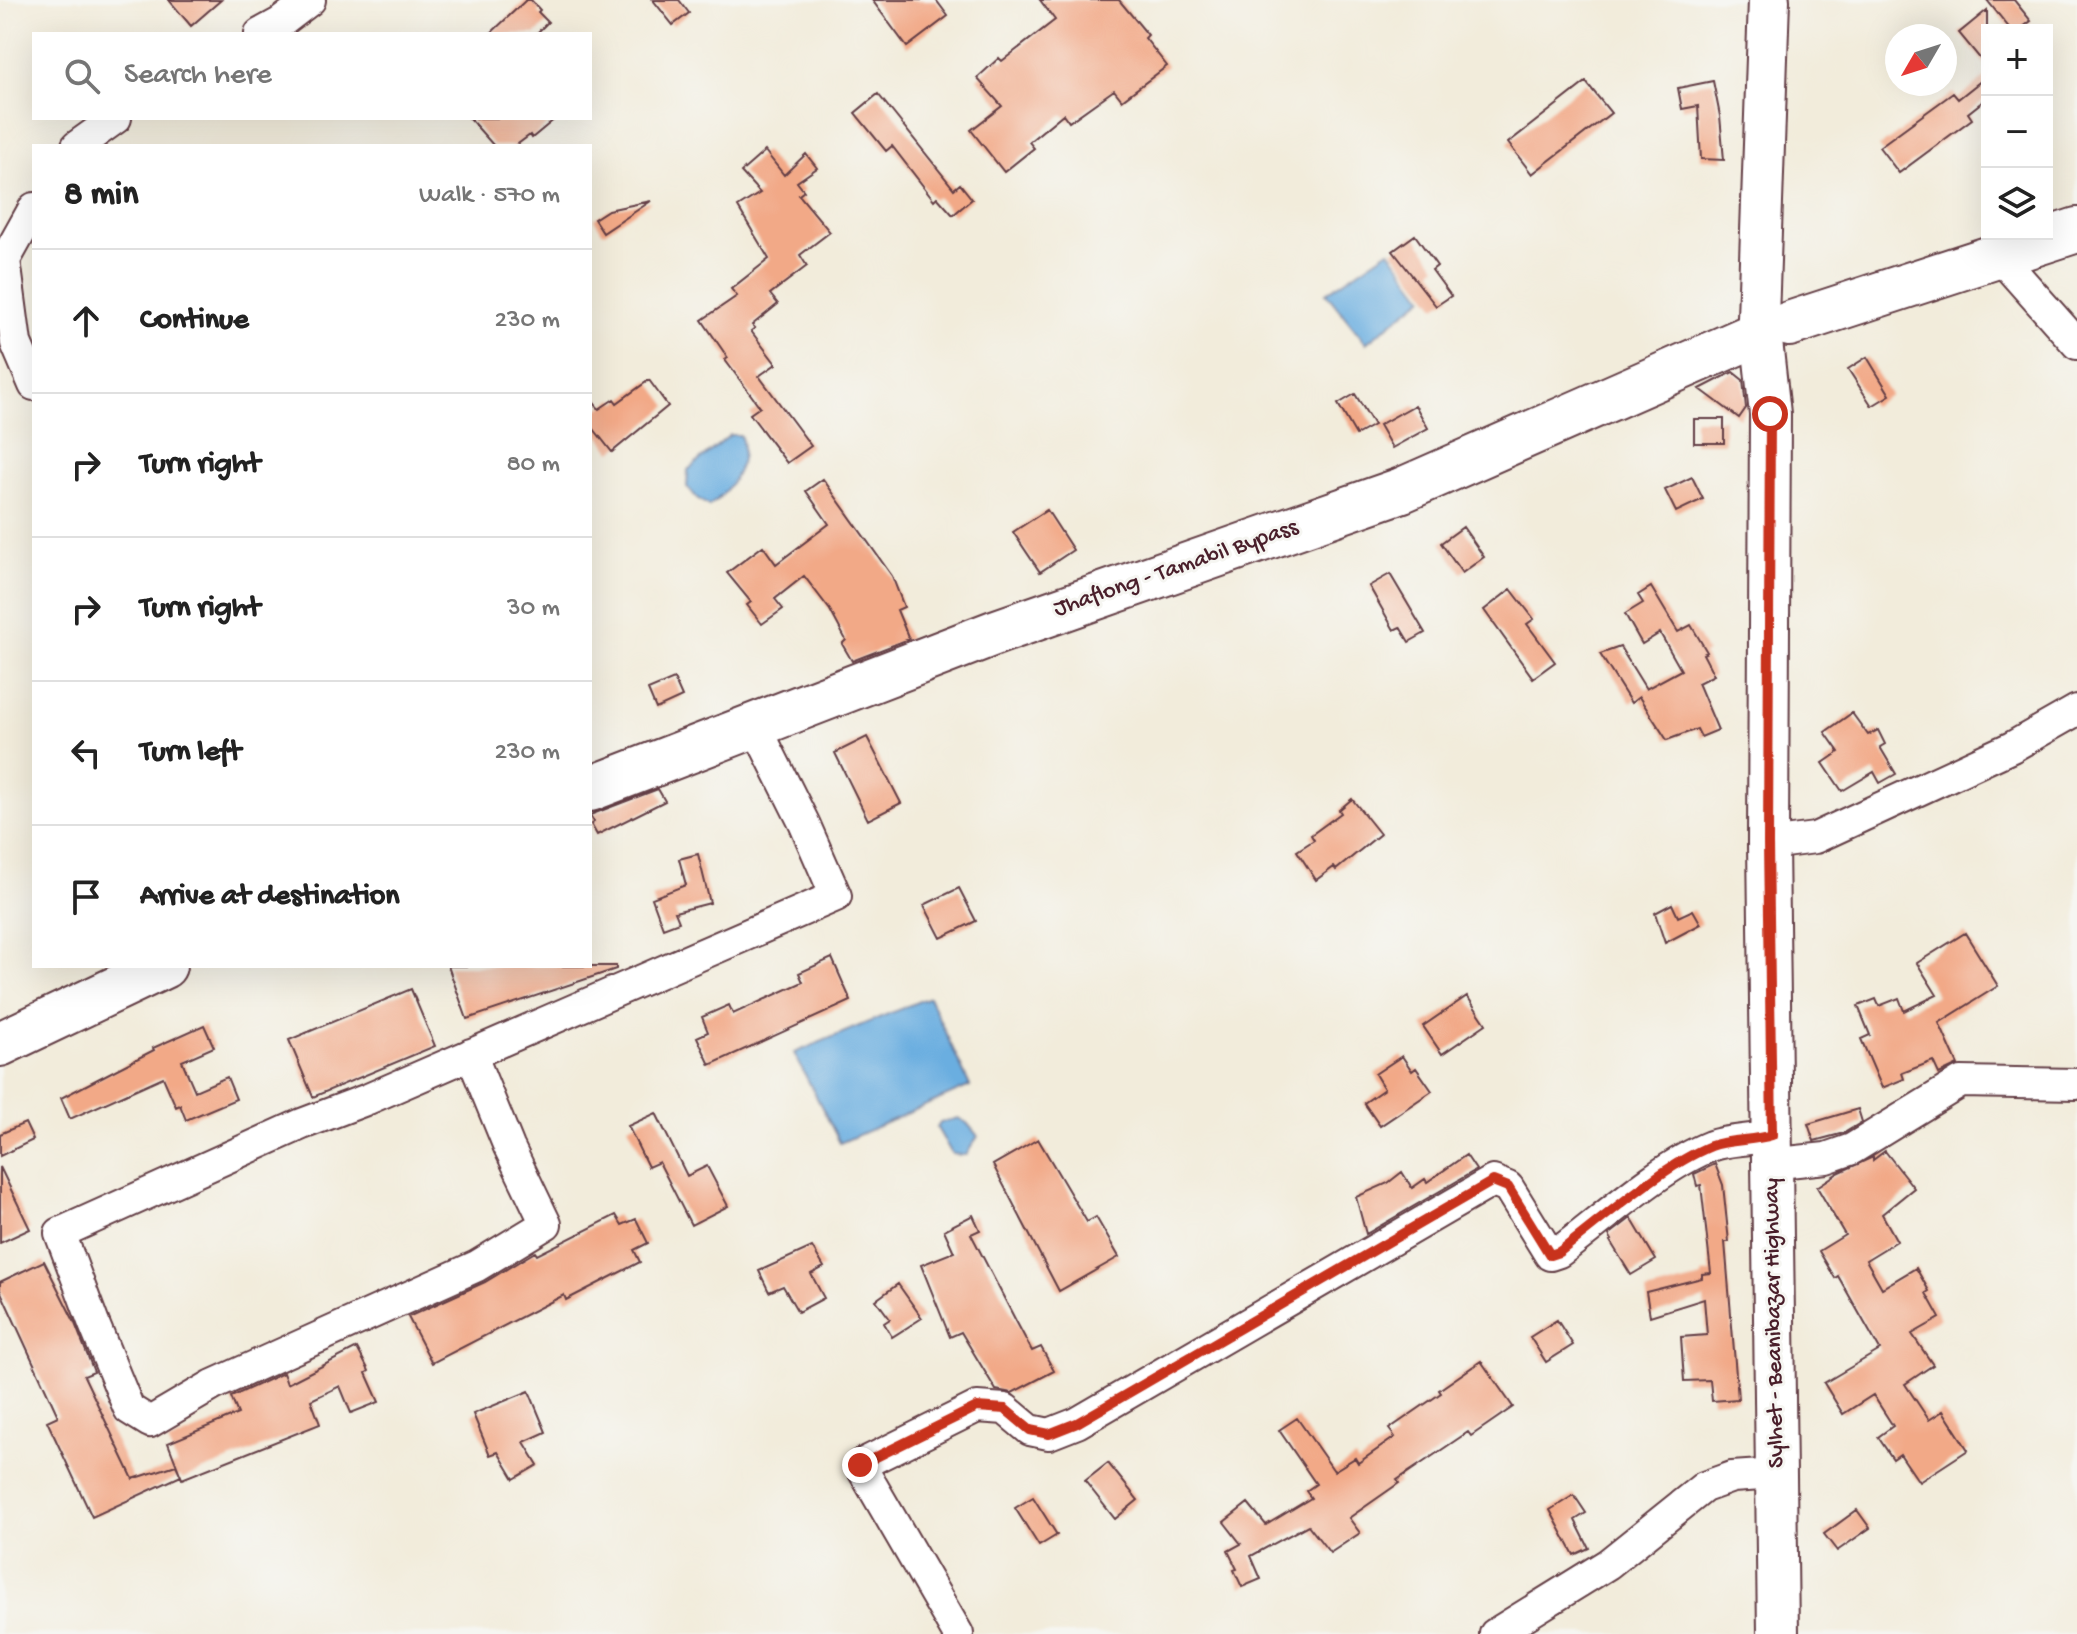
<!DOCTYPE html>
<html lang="en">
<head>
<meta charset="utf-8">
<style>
	body { margin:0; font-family:"Gochi Hand",sans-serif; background:#f6f6f6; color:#222 }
	.controls { position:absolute; right:24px; top:24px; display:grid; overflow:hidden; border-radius:0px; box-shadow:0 8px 32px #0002 }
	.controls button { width:72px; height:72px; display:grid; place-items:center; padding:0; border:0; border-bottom:2px solid #e0e0e0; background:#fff; color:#222; font:40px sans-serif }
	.compass { position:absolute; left:1885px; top:24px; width:72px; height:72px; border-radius:50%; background:#fff; box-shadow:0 8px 32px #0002; rotate:231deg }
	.stop { position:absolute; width:24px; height:24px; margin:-18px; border:6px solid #c8321e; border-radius:50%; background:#fff }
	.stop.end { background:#c8321e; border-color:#fff; box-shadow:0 2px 8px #0008 }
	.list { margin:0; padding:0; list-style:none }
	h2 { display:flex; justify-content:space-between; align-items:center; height:104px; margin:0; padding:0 32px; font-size:34px }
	h2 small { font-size:26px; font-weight:400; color:#767676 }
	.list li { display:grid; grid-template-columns:52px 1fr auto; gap:24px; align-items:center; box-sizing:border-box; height:144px; padding:0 32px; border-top:2px solid #e0e0e0 }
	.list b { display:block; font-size:30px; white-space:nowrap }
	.list em { font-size:26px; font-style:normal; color:#767676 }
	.icon { flex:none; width:44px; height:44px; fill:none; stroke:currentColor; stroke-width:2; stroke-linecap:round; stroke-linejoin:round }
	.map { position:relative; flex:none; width:2077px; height:1634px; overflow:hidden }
	.search { position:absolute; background:#fff; box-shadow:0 8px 32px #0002; left:32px; top:32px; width:560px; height:88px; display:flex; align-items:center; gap:20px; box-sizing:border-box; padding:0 28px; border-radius:0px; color:#767676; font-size:30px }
	.panel { position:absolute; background:#fff; box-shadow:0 8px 32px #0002; left:32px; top:144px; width:560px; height:824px; border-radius:0px }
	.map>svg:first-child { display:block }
	.water { fill:#6baee0; stroke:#5a6686; stroke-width:2 }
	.building { fill:#f2a987 }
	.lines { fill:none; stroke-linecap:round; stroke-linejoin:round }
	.minor-casing { stroke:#633e45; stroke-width:34 }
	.major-casing { stroke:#633e45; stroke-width:44 }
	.highway-casing { stroke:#633e45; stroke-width:48 }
	.minor { stroke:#fff; stroke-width:30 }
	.major { stroke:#fff; stroke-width:40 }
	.highway { stroke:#fff; stroke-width:44 }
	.route { stroke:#c8321e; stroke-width:10 }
	.labels { text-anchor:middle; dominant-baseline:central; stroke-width:6; stroke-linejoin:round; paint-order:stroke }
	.street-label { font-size:24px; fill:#4a1f2b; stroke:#f6f6f2 }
</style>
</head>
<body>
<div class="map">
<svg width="2077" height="1634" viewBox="0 0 2077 1634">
	<rect width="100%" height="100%" fill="#f6f6f2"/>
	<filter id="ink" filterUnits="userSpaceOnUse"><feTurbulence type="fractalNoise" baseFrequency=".0125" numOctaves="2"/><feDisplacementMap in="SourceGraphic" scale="16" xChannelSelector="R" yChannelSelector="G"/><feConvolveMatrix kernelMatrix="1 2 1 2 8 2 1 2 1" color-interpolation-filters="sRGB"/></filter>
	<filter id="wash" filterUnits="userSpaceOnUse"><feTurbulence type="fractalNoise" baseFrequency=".006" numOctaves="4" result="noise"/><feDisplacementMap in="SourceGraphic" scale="32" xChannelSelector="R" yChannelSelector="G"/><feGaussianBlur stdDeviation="1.8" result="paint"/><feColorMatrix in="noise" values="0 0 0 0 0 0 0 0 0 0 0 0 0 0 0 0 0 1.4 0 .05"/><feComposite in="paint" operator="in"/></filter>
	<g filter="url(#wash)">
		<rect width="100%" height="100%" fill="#f2ecdb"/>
		<path class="water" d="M1389 250 1424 297 1366 343 1326 293Z
			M730 435H740C751 460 729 492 709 506L698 499 687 487 688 470Z
			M929 997 970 1086 840 1143 794 1053Z
			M958 1118 967 1123 978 1136 966 1155 952 1154 937 1128 940 1123Z"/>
		<g id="blocks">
			<path class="building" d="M169 0H221L191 26Z
				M526 0H531L540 10 538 12 548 22 536 34H490Z
				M653 0H679L689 13 673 25Z
				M872 0H936L948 16 907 47Z
				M1040 0H1119L1148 35 1145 38 1167 66 1122 100 1114 90 1069 122 1063 114 1029 142 1034 148 1004 172 971 130 1002 106 977 78 999 58 1002 61 1055 20Z
				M1987 0H2014L2031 21 2019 30H2011Z
				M1987 10V67L1959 33Z
				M1987 76V98L1968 113 1972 119 1899 173 1879 147 1953 93 1958 99Z
				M1713 81 1720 116 1724 160 1701 159 1698 106 1682 109 1678 88Z
				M1586 82 1611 113 1532 174 1508 143Z
				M878 94 954 189 960 184 972 199 953 215 937 197 934 200 892 146 886 151 855 113Z
				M469 118H556L532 138 530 135 515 146H494Z
				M765 151 784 175 806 154 817 168 797 182 804 191 799 195 830 232 800 255 807 266 770 294 778 304 752 325 755 328 751 331 776 364 759 376 811 446 787 463 750 414 760 407 725 360 728 358 702 320 737 296 731 289 769 259 738 207 760 193 741 172Z
				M651 201 603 233 594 219 608 210Z
				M1415 235 1437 266 1432 270 1451 296 1436 306 1393 251Z
				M1867 357 1890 395 1872 406 1848 369Z
				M1733 372 1743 380 1746 408 1739 418 1700 389Z
				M649 380 668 406 612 452 590 424V398L599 409 614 399 617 403Z
				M1355 394 1374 425 1356 435 1338 404Z
				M1415 405 1428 428 1392 448 1379 425Z
				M1694 419H1724V443H1694Z
				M1692 477 1703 499 1676 512 1665 490Z
				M823 479 892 576 904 607 897 610 909 639 852 661 842 644 846 640 830 610 804 576 775 599 783 609 762 624 747 605 751 602 727 573 763 546 776 564 829 524 806 491Z
				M1047 510 1073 550 1040 572 1013 532Z
				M1463 527 1484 557 1462 573 1441 543Z
				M1390 574 1425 633 1409 642 1400 627 1394 630 1369 586Z
				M1651 587 1678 632 1691 625 1707 652 1703 654 1714 675 1698 683 1718 730 1701 737 1697 729 1667 740 1639 697 1631 703 1600 654 1620 647 1646 689 1681 670 1660 633 1642 644 1625 614 1643 603 1638 595Z
				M1511 589 1534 619 1527 624 1555 662 1533 678 1484 610Z
				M674 679 682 697 656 709 648 690Z
				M1852 713 1868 735 1878 730 1885 744 1880 747 1896 774 1880 783 1874 772 1842 791 1823 763 1839 752 1825 732Z
				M867 737 901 803 868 820 835 753Z
				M658 789 665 801 597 835 591 824 594 822 590 815Z
				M1352 799 1380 834 1336 870 1334 867 1316 880 1297 851 1314 840 1311 835 1341 813 1339 810Z
				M698 854 710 903 675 912 679 922 663 928 652 898 686 885 679 859Z
				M959 888 976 921 941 938 924 905Z
				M1672 904 1678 917 1693 910 1701 924 1665 943 1655 913Z
				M1965 933 1998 986 1939 1023 1958 1065 1939 1074 1933 1061 1902 1073 1904 1079 1882 1088 1861 1039 1870 1035 1858 1006 1876 999 1879 1006 1899 998 1904 1011 1937 995 1917 963Z
				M832 958 851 1001 710 1065 697 1037 708 1032 702 1017 729 1005 733 1014 803 982 799 973Z
				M448 966H616V969L467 1019Z
				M411 989 435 1046 313 1097 289 1040Z
				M1467 996 1486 1024 1442 1054 1423 1026Z
				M204 1025 214 1047 182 1061 195 1091 227 1077 236 1099 186 1120 180 1105 176 1107 163 1077 70 1119 61 1098 154 1050 153 1048Z
				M1402 1056 1412 1071 1416 1068 1432 1091 1380 1126 1364 1103 1384 1089 1375 1074Z
				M1858 1109 1862 1122 1844 1133 1814 1141 1808 1124Z
				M656 1113 687 1176 707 1166 728 1206 691 1225 659 1162 648 1167 628 1126Z
				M25 1123 33 1140 0 1156V1134Z
				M1038 1139 1087 1222 1096 1217 1119 1257 1059 1291 993 1165Z
				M1885 1151 1914 1188 1882 1214 1897 1241 1866 1260 1882 1288 1916 1268 1929 1291 1926 1293 1940 1318 1912 1334 1933 1365 1905 1384 1929 1420 1943 1411 1968 1450 1919 1482 1900 1454 1893 1459 1878 1437 1893 1426 1873 1395 1843 1414 1824 1383 1880 1350 1838 1276 1835 1278 1819 1251 1845 1235 1817 1187 1838 1173 1873 1157V1160Z
				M1466 1155 1476 1170 1366 1234 1356 1197 1388 1183 1402 1172 1412 1188 1425 1179 1427 1182Z
				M1715 1164 1723 1185 1729 1242H1725L1738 1399 1712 1401 1710 1380 1684 1381 1681 1337 1707 1335 1704 1299 1650 1316 1646 1292 1702 1278V1274L1711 1273 1701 1185 1697 1186 1694 1174Z
				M0 1167 30 1229 0 1243Z
				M616 1215 622 1225 636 1219 648 1243 634 1250 640 1262 566 1300 564 1295 432 1363 408 1317 485 1282 535 1252 537 1255Z
				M973 1215 980 1230 971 1234 1016 1321 1032 1351 1041 1347 1054 1371 1012 1393 996 1390 961 1332 950 1337 921 1265 954 1252 944 1230Z
				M1631 1218 1656 1260 1631 1275 1610 1241 1612 1240 1609 1235Z
				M812 1247 824 1267 811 1274 824 1298 798 1312 783 1286 769 1292 759 1271Z
				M44 1261 74 1321 94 1372 84 1376 133 1479 176 1465 181 1476 92 1517 47 1421 58 1416 0 1290V1282Z
				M898 1284 922 1318 892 1337 884 1323 890 1319 876 1300Z
				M1557 1320 1573 1345 1546 1362 1530 1337Z
				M357 1348 369 1371 366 1373 379 1402 351 1413 340 1386 311 1400 320 1424 182 1479 168 1443 238 1414 231 1397 283 1373 287 1384Z
				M1481 1361 1513 1407 1471 1436 1468 1432 1397 1480 1399 1483 1349 1518 1360 1533 1330 1553 1308 1525 1251 1556 1261 1579 1242 1587 1234 1570 1237 1569 1228 1551 1241 1544 1224 1522 1248 1503 1266 1525 1311 1498 1306 1491 1316 1484 1279 1430 1297 1418 1334 1471 1355 1458 1358 1463 1395 1437 1389 1429 1441 1393 1439 1390Z
				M529 1391 546 1432 524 1442 538 1465 514 1479 498 1452 490 1455 473 1414Z
				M1108 1463 1138 1500 1115 1519 1085 1481Z
				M1574 1495 1586 1513 1575 1520 1589 1548 1574 1555 1550 1510Z
				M1033 1497 1057 1535 1039 1546 1015 1508Z
				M1857 1510 1870 1528 1837 1551 1824 1534Z"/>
		</g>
	</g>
	<g filter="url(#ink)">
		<use href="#blocks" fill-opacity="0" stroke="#633e45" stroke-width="2"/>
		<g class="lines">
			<g class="minor-casing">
				<path id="minor" d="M260 34 280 23 310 0
					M77 146 116 118
					M34 208 5 260 16 343 34 385
					M1999 256 2077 344
					M1784 842 1815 838 2012 747 2077 710
					M471 1054 509 1147 546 1224 477 1266 213 1385 150 1422 129 1409 94 1324 60 1233 302 1124 368 1099 836 896 804 823 756 727
					M1788 1162 1826 1158 1852 1149 1961 1082 2077 1084
					M958 1634 860 1465 977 1407 1005 1409 1030 1430 1049 1434 1077 1423 1493 1181 1508 1187 1550 1255 1559 1252C1603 1219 1661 1166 1711 1146 1730 1139 1753 1141 1772 1135
					M1495 1634 1608 1564 1704 1487 1732 1477 1777 1474"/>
			</g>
			<g class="major-casing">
				<path id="major" d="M1758 318 1769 0
					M1762 341 1770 414 1768 843 1778 1634"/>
			</g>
			<g class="highway-casing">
				<path id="highway" d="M1789 324 2077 230
					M590 789 994 633 1402 490 1757 334
					M0 1044 164 966"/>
			</g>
			<use href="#minor" class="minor"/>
			<use href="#major" class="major"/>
			<use href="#highway" class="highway"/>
		</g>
	</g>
	<g class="lines" filter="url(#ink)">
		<path class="route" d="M860 1465 977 1407 1005 1409 1030 1430 1049 1434 1077 1423 1493 1181 1508 1187 1550 1255 1559 1252C1603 1219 1662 1166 1711 1146 1730 1139 1753 1141 1772 1135L1768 843 1770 414"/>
	</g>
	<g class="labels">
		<g class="street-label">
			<text transform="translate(1176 569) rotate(-19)">Jhaflong - Tamabil Bypass</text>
			<text transform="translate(1775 1323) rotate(-91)">Sylhet - Beanibazar Highway</text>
		</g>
	</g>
</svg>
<div class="controls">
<button>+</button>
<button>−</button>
<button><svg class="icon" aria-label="layers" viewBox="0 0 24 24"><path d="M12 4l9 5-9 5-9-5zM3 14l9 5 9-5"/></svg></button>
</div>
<svg class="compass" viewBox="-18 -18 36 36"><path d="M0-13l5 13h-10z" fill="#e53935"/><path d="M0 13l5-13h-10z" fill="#767676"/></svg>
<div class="stop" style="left:1770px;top:414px"></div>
<div class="stop end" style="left:860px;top:1465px"></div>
<div class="search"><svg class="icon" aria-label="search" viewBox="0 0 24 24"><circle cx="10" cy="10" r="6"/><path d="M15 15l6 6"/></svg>Search here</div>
<section class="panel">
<h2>8 min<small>Walk · 570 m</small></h2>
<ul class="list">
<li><svg class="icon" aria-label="ahead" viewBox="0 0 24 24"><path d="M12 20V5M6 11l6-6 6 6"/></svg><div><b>Continue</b></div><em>230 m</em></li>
<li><svg class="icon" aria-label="right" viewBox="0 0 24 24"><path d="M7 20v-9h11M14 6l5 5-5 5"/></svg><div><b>Turn right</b></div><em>80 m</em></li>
<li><svg class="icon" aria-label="right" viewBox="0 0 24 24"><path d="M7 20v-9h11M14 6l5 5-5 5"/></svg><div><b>Turn right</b></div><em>30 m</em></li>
<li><svg class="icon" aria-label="left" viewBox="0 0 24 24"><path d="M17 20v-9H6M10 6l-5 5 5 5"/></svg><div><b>Turn left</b></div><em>230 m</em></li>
<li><svg class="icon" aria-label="arrive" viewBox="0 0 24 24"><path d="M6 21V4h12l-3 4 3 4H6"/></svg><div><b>Arrive at destination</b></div></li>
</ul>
</section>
</div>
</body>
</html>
